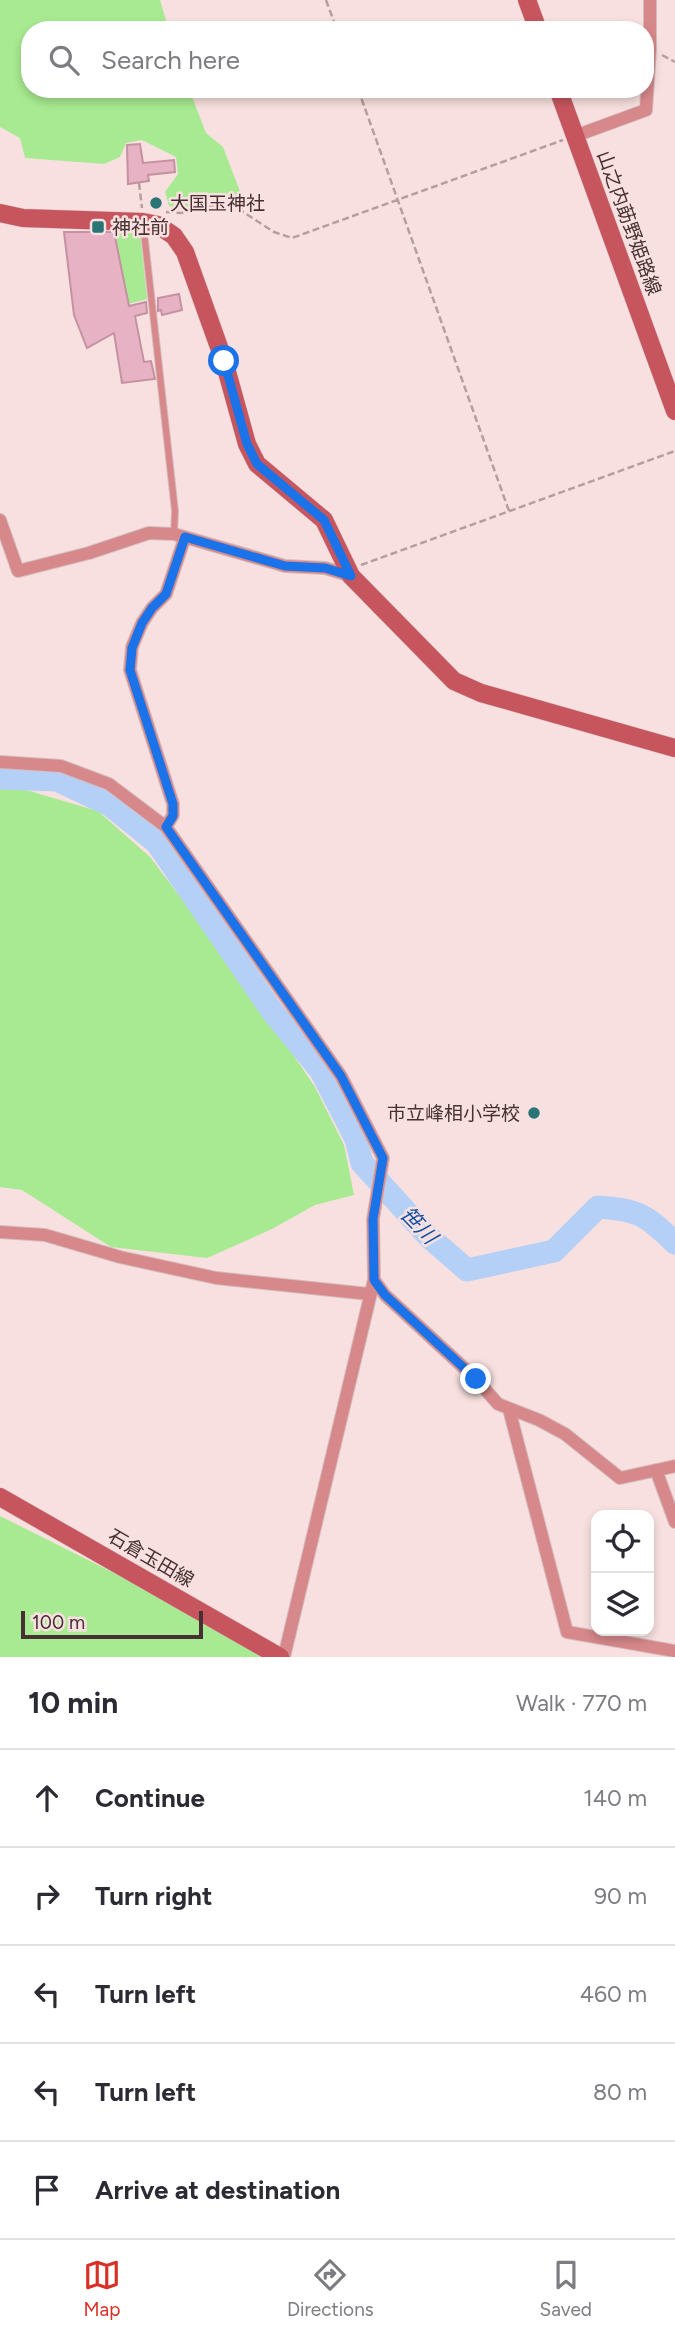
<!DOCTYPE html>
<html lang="en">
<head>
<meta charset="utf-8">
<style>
	body { margin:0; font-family:Figtree,"Noto Sans JP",sans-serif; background:#f2f2f3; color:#2b2b33 }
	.controls { position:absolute; right:21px; bottom:21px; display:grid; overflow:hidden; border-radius:14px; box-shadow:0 4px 10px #0003 }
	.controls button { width:63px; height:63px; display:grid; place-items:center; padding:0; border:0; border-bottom:2px solid #e1e1e2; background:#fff; color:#2b2b33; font:35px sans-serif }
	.scale { position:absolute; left:21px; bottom:18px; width:182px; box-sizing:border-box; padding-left:7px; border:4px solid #463031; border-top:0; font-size:19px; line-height:24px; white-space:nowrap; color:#463031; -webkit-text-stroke:5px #f8e0e0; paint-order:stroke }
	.stop { position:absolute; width:21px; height:21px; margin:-16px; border:5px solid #1a73e8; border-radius:50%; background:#fff }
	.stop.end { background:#1a73e8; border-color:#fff; box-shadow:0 2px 7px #0008 }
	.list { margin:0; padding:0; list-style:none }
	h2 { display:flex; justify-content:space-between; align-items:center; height:91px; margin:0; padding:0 28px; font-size:30px }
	h2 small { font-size:23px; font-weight:400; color:#7c7c81 }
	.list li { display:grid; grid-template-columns:46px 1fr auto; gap:21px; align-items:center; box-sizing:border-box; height:98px; padding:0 28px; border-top:2px solid #e1e1e2 }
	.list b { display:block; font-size:26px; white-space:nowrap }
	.list em { font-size:23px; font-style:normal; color:#7c7c81 }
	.icon { flex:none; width:38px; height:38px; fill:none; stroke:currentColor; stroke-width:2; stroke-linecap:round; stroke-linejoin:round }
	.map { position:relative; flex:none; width:675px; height:1657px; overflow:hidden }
	.search { position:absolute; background:#fff; box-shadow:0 4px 10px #0003; left:21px; right:21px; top:21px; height:77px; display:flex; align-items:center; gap:18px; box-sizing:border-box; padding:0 24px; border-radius:28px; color:#7c7c81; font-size:26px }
	.sheet { height:581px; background:#fff }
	nav { display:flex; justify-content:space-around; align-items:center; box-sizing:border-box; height:98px; border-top:2px solid #e1e1e2; background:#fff; font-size:19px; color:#7c7c81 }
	nav a { display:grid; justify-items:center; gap:4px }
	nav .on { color:#d93025 }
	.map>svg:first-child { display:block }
	.green { fill:#a8ea91 }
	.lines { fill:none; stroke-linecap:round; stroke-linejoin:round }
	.river { stroke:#b5d0f7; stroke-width:23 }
	.building { fill:#e7b2c3; stroke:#c492a2; stroke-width:2 }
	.lane-casing { stroke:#d4bdbd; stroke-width:8 }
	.street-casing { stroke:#d4bdbd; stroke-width:14 }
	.secondary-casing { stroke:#d4bdbd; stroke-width:19 }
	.path { stroke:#b59e9e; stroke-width:2.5; stroke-dasharray:7 3.5; stroke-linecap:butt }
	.lane { stroke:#d7888a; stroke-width:6 }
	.street { stroke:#d7888a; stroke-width:12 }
	.secondary { stroke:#c7555e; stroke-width:18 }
	.route { stroke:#1a73e8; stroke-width:9 }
	.poi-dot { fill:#2a7476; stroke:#f8e0e0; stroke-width:2.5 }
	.labels { text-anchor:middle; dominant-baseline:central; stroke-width:5; stroke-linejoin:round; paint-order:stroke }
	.poi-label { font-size:19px; fill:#463031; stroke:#f8e0e0; text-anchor:start }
	.street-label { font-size:19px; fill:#463031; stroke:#f8e0e0 }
	.water-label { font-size:21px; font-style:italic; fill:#1350a3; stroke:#f8e0e0 }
</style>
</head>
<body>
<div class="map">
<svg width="675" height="1657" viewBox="0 0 675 1657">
	<rect width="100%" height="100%" fill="#f8e0e0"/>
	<path class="green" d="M0 0H160L169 30H30V89H189L206 133 223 147 241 194 183 210 169 206 165 192 178 174 176 157 142 140 126 143 120 157 104 164 25 158 20 138 0 127Z
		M114 231 140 233 147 299 128 304Z
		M0 785H9L98 811 150 857 239 975 315 1087 344 1145 354 1195 315 1205 272 1229 207 1258 111 1247 22 1190 0 1187Z
		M0 1516 282 1657H0Z"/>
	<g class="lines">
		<path class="river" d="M0 778 57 780 110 805 157 843 272 1011 321 1071 356 1139 362 1163 429 1237 467 1270 554 1251 598 1207C639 1210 645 1214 675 1243"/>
	</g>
	<path class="building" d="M140 144 143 163 174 160 175 172 148 175 149 181 128 184 127 145Z
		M64 232H114L129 306 146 302 147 313 135 316 144 362 151 361 155 379 122 383 114 333 87 348 74 315Z
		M179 294 182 310 162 315 161 310 158 311V298Z"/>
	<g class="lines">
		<g class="lane-casing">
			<path id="lane" d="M143 223 175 511 174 534"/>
		</g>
		<g class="street-casing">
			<path id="street" d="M575 136 646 110 650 49V0
				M0 520 18 571 89 553 149 533 174 534 285 566 325 568 351 576
				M0 762 61 766 109 784 166 827 341 1076 383 1158 373 1219 374 1280 284 1657
				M166 827 173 815V804L130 670 132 647 142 623 152 608 166 594 185 537
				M0 1232 45 1235 120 1257 216 1278 369 1294
				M374 1280 385 1295 476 1379 498 1404 539 1420 565 1434 620 1478 675 1466
				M509 1409 567 1632 675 1651
				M656 1470 675 1522"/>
		</g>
		<g class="secondary-casing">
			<path id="secondary" d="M527 0 538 30
				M558 89 675 411
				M0 213 23 218 143 222 158 225 174 236 185 252 224 361 247 444 257 464 324 520 351 576 454 681 481 693 675 748
				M0 1497 280 1657"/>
		</g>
		<path class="path" d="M326 0 337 30
			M662 55 675 62
			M358 89 509 511
			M139 183 142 208
			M166 212 181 213 220 204 237 208 274 232 292 238 563 140
			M361 565 675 451"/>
		<use href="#lane" class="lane"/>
		<use href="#street" class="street"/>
		<use href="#secondary" class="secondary"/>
	</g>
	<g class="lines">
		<path class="route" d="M224 361 247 444 257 464 324 520 351 576 325 568 285 566 185 537 166 594 152 608 142 623 132 648 130 670 173 804V816L166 827 341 1076 383 1158 373 1219 374 1280 385 1295 476 1379"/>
	</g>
	<g class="poi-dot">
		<circle cx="156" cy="203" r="7"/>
		<rect x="91" y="220" width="14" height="14" rx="3.5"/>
		<circle cx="534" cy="1113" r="7"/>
	</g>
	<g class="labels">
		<g class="poi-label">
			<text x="170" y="203">大国玉神社</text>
			<text x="112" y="227">神社前</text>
			<text x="520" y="1113" text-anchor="end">市立峰相小学校</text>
		</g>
		<g class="street-label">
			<text transform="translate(629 223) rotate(70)">山之内莇野姫路線</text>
			<text transform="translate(151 1558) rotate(30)">石倉玉田線</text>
		</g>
		<g class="water-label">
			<text transform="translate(419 1225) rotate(46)">笹川</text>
		</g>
	</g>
</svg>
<div class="controls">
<button><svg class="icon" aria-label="locate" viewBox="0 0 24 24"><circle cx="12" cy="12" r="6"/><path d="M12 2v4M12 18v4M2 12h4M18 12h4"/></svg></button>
<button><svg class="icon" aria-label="layers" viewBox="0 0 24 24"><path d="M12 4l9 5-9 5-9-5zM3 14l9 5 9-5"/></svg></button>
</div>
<div class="scale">100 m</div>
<div class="stop" style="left:224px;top:361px"></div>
<div class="stop end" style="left:476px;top:1379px"></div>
<div class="search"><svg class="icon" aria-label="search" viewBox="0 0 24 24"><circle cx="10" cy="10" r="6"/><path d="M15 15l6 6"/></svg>Search here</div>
</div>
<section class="sheet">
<h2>10 min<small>Walk · 770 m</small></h2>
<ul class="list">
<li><svg class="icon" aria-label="ahead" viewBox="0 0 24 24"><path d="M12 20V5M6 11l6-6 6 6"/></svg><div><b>Continue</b></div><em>140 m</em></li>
<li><svg class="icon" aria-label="right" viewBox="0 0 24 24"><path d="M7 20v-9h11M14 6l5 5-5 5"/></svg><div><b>Turn right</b></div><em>90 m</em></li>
<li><svg class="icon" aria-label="left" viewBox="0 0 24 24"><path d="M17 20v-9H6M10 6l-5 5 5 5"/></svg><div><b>Turn left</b></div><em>460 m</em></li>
<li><svg class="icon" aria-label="left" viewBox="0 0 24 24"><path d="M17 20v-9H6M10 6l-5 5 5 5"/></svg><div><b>Turn left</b></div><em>80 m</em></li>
<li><svg class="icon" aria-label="arrive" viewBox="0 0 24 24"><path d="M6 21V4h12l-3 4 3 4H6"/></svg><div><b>Arrive at destination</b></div></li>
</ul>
</section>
<nav>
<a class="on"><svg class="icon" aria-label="map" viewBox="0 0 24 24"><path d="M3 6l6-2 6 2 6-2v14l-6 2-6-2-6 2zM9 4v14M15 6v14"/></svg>Map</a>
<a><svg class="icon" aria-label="directions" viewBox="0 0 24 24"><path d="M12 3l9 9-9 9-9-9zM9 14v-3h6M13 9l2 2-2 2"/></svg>Directions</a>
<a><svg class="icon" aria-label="saved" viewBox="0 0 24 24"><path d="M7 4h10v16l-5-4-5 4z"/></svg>Saved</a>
</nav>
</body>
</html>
